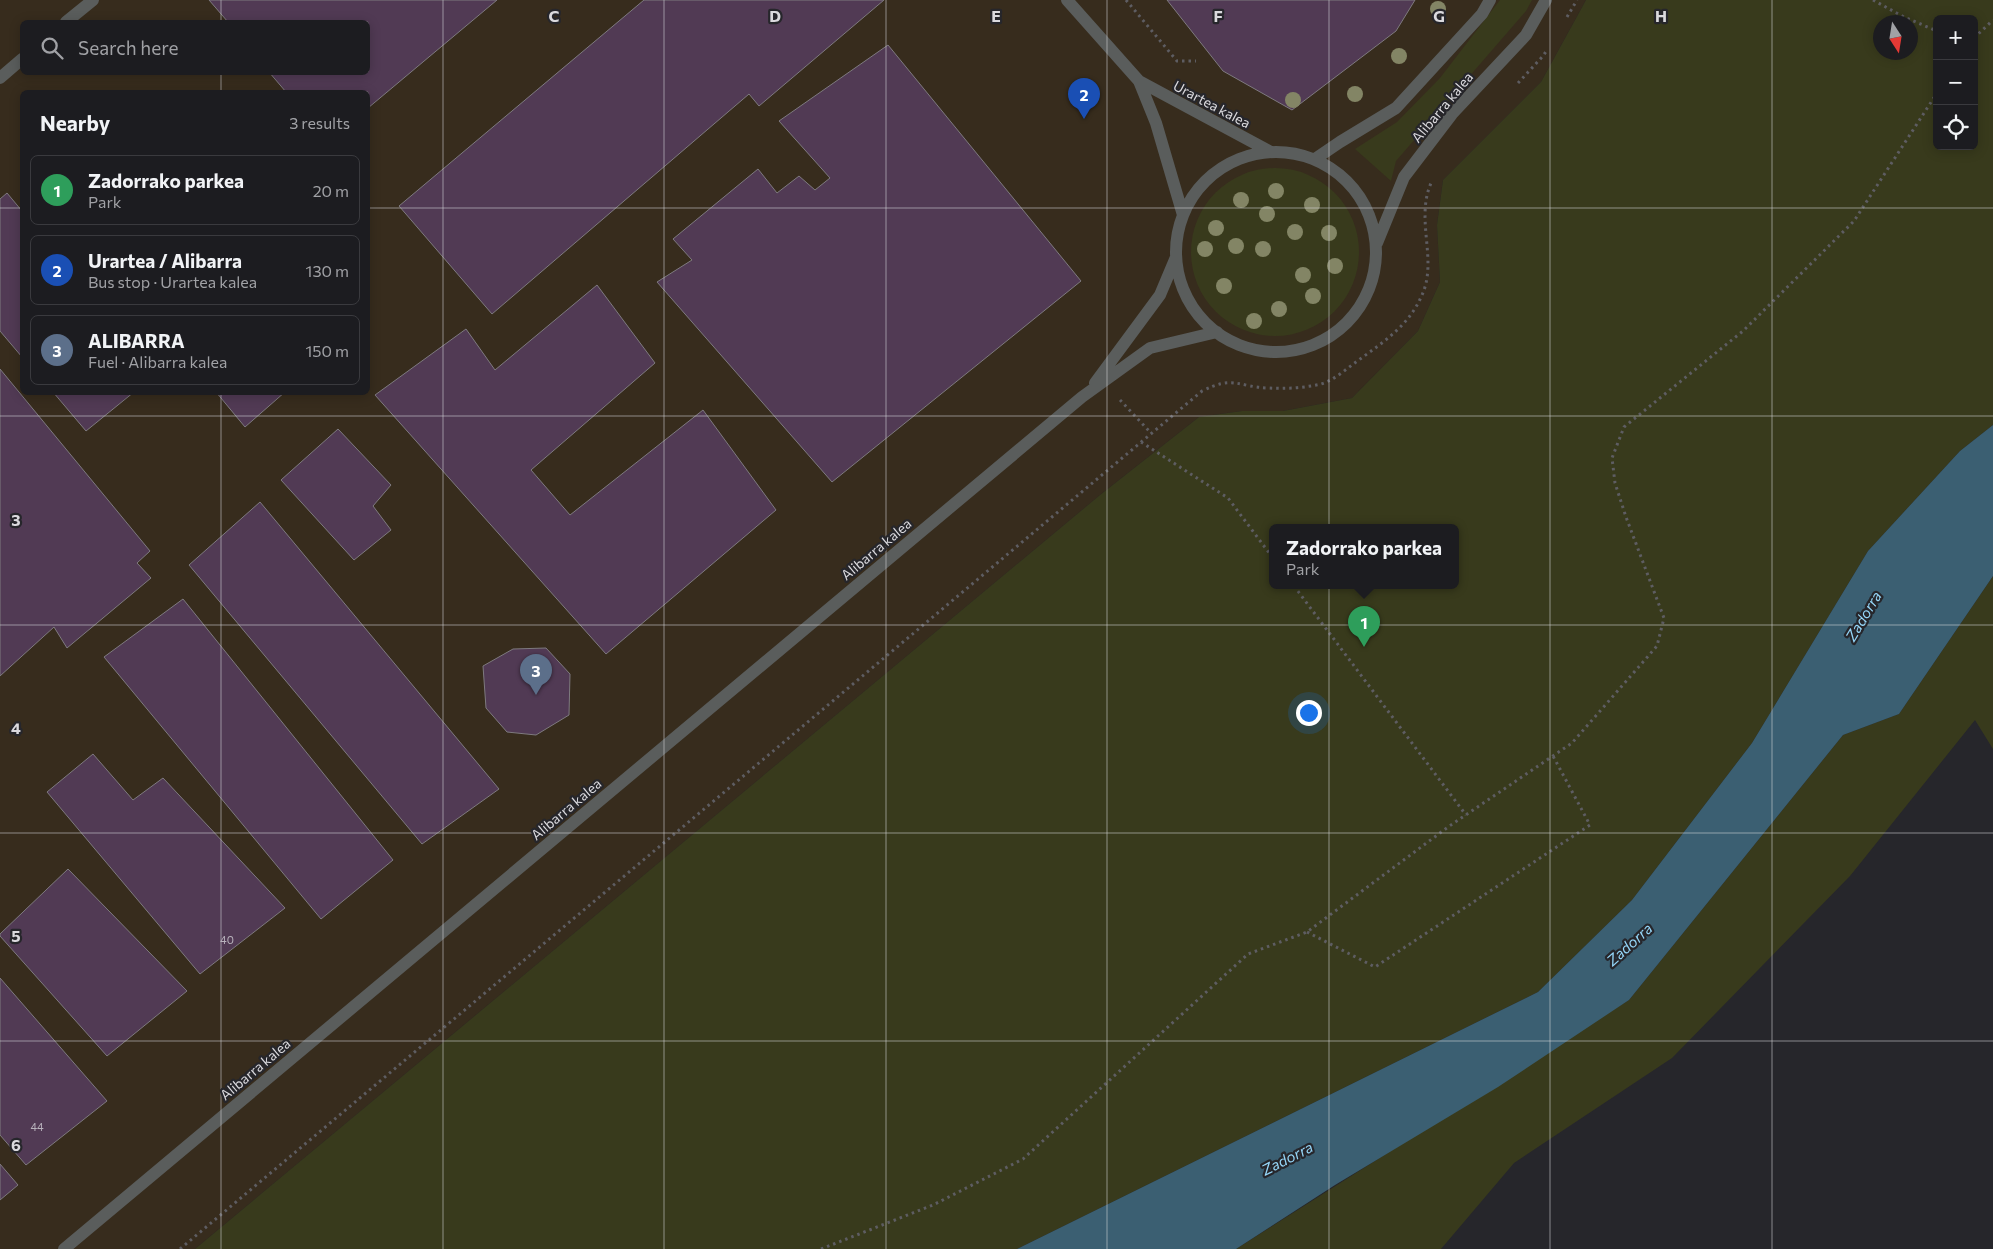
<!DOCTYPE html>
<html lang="en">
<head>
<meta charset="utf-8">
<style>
	body { margin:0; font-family:Commissioner,sans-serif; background:#29292d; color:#f1f3f6 }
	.controls { position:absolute; right:15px; top:15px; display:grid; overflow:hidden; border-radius:8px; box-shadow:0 2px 12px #0003 }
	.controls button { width:45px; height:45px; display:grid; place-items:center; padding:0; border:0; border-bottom:1px solid #3a3a3e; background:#1c1c20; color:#f1f3f6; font:25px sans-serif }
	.compass { position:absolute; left:1873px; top:15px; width:45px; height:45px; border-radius:50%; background:#1c1c20; box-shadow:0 2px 12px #0003; rotate:168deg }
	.you { position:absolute; left:1308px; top:712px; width:18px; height:18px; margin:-12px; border:4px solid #fff; border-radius:50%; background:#1a73e8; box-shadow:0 0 0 8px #1a73e833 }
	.badge { display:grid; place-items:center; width:32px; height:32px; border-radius:50%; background:#db2777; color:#fff; font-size:16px; font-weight:700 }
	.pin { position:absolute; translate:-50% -41px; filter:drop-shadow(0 1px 2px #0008) }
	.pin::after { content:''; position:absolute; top:26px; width:18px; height:15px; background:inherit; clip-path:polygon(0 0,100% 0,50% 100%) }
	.popup { position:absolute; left:1269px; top:524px; width:190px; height:65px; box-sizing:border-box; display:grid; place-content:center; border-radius:8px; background:#1c1c20; filter:drop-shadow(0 1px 4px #0005); font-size:16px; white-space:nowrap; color:#a0a1a5 }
	.popup b { font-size:19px; color:#f1f3f6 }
	.popup::after { content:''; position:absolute; left:50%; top:100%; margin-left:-10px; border:10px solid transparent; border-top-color:#1c1c20 }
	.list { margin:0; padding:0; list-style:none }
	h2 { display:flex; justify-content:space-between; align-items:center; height:65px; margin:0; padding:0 20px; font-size:21px }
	h2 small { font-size:16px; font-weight:400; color:#a0a1a5 }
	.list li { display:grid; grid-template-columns:32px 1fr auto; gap:15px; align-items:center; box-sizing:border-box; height:70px; margin:0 10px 10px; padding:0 10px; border:1px solid #3a3a3e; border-radius:8px }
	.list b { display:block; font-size:19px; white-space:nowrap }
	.list p { margin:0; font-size:16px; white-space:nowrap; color:#a0a1a5 }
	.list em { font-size:16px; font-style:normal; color:#a0a1a5 }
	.icon { flex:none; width:28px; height:28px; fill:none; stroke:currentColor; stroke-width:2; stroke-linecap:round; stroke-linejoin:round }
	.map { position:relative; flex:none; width:1993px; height:1249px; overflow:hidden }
	.search { position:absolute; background:#1c1c20; box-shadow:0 2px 12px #0003; left:20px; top:20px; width:350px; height:55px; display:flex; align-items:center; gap:12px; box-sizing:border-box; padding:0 18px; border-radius:8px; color:#a0a1a5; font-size:19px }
	.panel { position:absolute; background:#1c1c20; box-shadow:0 2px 12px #0003; left:20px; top:90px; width:350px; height:305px; border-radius:8px }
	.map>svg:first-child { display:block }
	.industrial { fill:#372c1d; fill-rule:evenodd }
	.green { fill:#383a1c; fill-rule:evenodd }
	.water { fill:#3b5f72 }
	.building { fill:#513a54; stroke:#7e7a7f }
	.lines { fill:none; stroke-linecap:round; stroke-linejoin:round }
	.path { stroke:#5e5d62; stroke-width:3; stroke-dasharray:2.5 4; stroke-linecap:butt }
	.minor { stroke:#5a5d5c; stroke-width:12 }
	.tertiary { stroke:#5a5d5c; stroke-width:12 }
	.tree { fill:#838565 }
	.grid { fill:none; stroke:#dbdade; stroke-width:1; stroke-opacity:0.55 }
	.labels { text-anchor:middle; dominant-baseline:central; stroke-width:4.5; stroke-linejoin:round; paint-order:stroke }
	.number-label { font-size:11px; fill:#b8b2bc }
	.street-label { font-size:14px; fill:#dbdade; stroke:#26262b }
	.water-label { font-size:15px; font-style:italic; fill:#95d6f8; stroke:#26262b }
	.grid-label { font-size:16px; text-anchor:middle; font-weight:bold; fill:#dbdade; stroke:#26262b; stroke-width:4.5; stroke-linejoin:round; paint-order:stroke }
</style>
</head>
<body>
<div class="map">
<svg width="1993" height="1249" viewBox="0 0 1993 1249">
	<rect width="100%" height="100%" fill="#26262b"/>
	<path class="industrial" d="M0 0H1586L1541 82 1443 180 1437 225 1440 282 1418 331 1352 398 1283 411H1242L1199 417 1100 495 195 1249H0ZM22 22H368V72H22ZM22 92H368V392H22Z"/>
	<path class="green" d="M1500 0H1532L1526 11 1396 161 1391 181 1355 149 1397 122 1440 78Z
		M1586 0H1993V425L1960 451 1868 551 1752 743 1632 900 1538 992 1017 1249H195L1100 495 1199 417 1242 411H1283L1352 398 1418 331 1440 282 1437 225 1443 180 1541 82ZM1937 19H1974V146H1937ZM1880 22H1910V52H1880ZM1273 528H1455V586H1273Z
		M1191 252a84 84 0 1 1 168 0a84 84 0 1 1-168 0Z
		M1993 576V749L1975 720 1850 876 1672 1058 1514 1163 1441 1249H1236L1629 1000 1843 735 1899 714Z"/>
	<path class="water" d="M1993 425V576L1899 714 1843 735 1629 1000 1498 1087 1335 1185 1236 1249H1017L1538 992 1632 900 1752 743 1868 551 1960 451Z"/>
	<path class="building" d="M209 0H497L368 108V92H286L269 72H368V22H228Z
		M644 0H884L759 106 749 94 492 314 399 206Z
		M1167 0H1415L1396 31 1292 110 1223 71Z
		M888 45 1081 281 832 482 657 282 692 260 673 239 758 169 777 193 799 176 815 190 830 178 779 121Z
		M7 193 22 211V357L0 331V199Z
		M597 285 655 363 531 470 570 515 703 410 776 510 606 654 375 395 466 329 495 370Z
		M0 369 150 551 137 563 151 578 67 648 54 627 0 676Z
		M53 392H134L86 431Z
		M216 392H285L245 427Z
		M338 429 391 485 373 506 391 530 354 560 281 480Z
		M260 502 499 789 422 844 189 565Z
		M183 599 393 860 321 919 104 657Z
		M546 648 570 674 569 715 536 735 507 732 486 708 483 666 513 649Z
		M93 754 133 800 163 778 285 908 200 974 47 792Z
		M68 869 187 991 107 1056 0 936V934Z
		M0 978 107 1101 26 1165 0 1135Z
		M0 1164 18 1185 0 1200Z"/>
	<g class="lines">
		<path class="path" d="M1126 0 1177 61H1196
			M1873 0 1904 17 1937 31
			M1567 17 1577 0
			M1974 38 1993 20
			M1518 83 1543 56 1547 50
			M1120 400 1151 433
			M1141 442 1228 498 1273 558
			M1294 586 1466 815
			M1307 932 1375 967 1590 825 1553 756
			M180 1249 1202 391C1234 375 1238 387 1268 388 1285 389 1304 388 1321 384 1334 380 1345 370 1356 362 1382 343 1409 326 1422 295 1438 260 1415 220 1431 183
			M821 1249 933 1205 1023 1159 1248 954 1307 932 1448 827 1572 743 1657 646 1664 618 1626 517 1615 483 1612 458 1624 427 1743 331 1854 221 1937 93"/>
		<path class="minor" d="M66 22 93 0
			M0 78 22 59"/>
		<path class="tertiary" d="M1067 0 1139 81 1271 152
			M1139 81 1156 123 1183 215
			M1176 252a100 100 0 1 1 200 0a100 100 0 1 1-200 0Z
			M1315 159 1340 142 1396 108 1482 14 1490 0
			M1377 243 1404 177 1452 114 1526 35 1546 0
			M1095 383 1160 295 1176 257
			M64 1249 1082 397 1150 348 1217 332"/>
	</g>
	<g class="tree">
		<circle cx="1438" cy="9" r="8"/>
		<circle cx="1399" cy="56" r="8"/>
		<circle cx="1355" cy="94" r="8"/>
		<circle cx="1293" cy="100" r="8"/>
		<circle cx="1276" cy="191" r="8"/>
		<circle cx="1241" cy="200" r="8"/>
		<circle cx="1312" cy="205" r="8"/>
		<circle cx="1267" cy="214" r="8"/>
		<circle cx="1216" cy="228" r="8"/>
		<circle cx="1295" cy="232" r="8"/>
		<circle cx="1329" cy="233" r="8"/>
		<circle cx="1236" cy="246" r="8"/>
		<circle cx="1205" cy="249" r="8"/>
		<circle cx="1263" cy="249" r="8"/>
		<circle cx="1335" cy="266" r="8"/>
		<circle cx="1303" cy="275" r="8"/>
		<circle cx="1224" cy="286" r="8"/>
		<circle cx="1313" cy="296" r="8"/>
		<circle cx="1279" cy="309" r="8"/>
		<circle cx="1254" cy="321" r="8"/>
	</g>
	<path class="grid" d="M221 0V22M443 0V1249M664 0V1249M886 0V1249M1107 0V1249M1329 0V1249M1550 0V1249M1772 0V1249M221 72V92M0 208H22M368 208H1993M221 392V1249M0 416H1993M0 625H1993M0 833H1993M0 1041H1993"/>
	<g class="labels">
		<g class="number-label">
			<text x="227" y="939">40</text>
			<text x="37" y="1126">44</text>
		</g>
		<g class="street-label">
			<text transform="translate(1212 104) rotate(28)">Urartea kalea</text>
			<text transform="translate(1442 107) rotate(-50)">Alibarra kalea</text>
			<text transform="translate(876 549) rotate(-40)">Alibarra kalea</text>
			<text transform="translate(566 809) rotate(-40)">Alibarra kalea</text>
			<text transform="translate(255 1069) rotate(-40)">Alibarra kalea</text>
		</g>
		<g class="water-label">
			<text transform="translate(1863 616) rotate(-59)">Zadorra</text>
			<text transform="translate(1629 944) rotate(-42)">Zadorra</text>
			<text transform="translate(1287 1158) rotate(-27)">Zadorra</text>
		</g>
	</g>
	<g class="grid-label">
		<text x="554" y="22">C</text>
		<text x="775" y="22">D</text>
		<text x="996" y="22">E</text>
		<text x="1218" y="22">F</text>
		<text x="1439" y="22">G</text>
		<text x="1661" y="22">H</text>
		<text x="16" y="526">3</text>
		<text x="16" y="734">4</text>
		<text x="16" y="942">5</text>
		<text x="16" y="1151">6</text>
	</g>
</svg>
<div class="controls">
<button>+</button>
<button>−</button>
<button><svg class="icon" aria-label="locate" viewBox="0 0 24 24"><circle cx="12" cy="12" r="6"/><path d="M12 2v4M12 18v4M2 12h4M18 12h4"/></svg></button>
</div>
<svg class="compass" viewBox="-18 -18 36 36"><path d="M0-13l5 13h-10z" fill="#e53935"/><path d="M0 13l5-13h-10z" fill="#a0a1a5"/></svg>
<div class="you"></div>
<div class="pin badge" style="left:1364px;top:647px;background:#2e9e5b">1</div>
<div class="popup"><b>Zadorrako parkea</b>Park</div>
<div class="pin badge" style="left:1084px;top:119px;background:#1a4fb4">2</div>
<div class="pin badge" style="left:536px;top:695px;background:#5c6f8a">3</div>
<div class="search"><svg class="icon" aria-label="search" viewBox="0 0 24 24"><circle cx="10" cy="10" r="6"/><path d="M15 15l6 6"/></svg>Search here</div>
<section class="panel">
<h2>Nearby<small>3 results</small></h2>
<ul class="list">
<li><span class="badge" style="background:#2e9e5b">1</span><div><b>Zadorrako parkea</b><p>Park</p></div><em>20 m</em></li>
<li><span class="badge" style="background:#1a4fb4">2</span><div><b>Urartea / Alibarra</b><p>Bus stop · Urartea kalea</p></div><em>130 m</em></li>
<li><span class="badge" style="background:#5c6f8a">3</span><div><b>ALIBARRA</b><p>Fuel · Alibarra kalea</p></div><em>150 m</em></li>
</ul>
</section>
</div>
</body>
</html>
